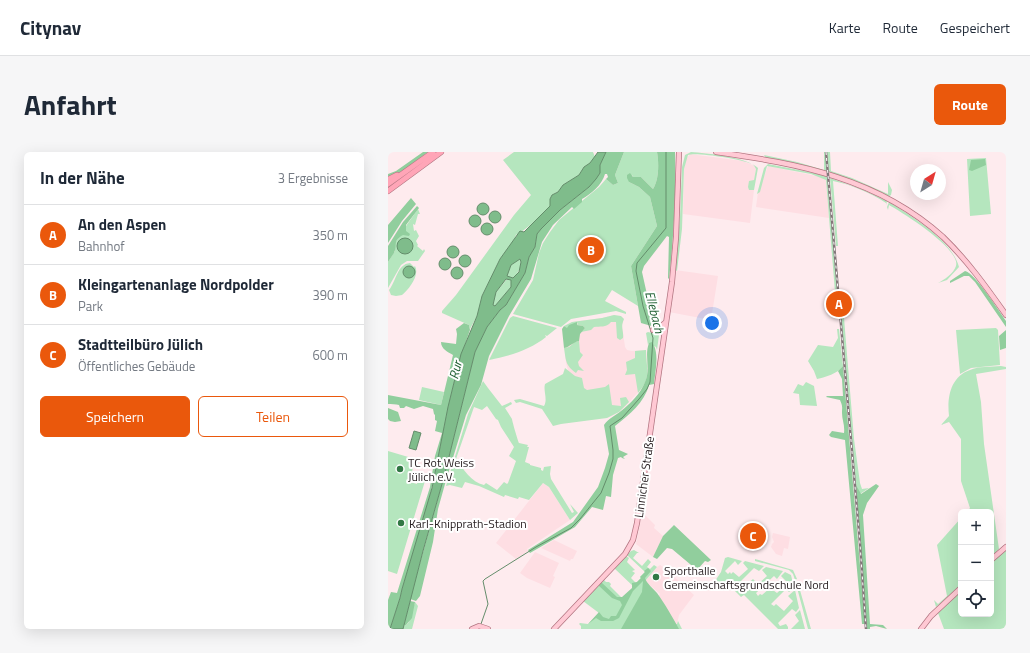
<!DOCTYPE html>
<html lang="de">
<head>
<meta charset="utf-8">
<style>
	body { margin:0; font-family:"Titillium Web",sans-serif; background:#f6f6f7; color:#1f2937 }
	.controls { position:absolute; right:12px; bottom:12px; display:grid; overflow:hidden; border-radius:6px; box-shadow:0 4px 16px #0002 }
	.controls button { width:36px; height:36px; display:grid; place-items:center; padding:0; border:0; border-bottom:1px solid #e0e1e3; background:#fff; color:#1f2937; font:20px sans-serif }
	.compass { position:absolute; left:522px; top:12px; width:36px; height:36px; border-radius:50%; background:#fff; box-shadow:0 4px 16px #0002; rotate:37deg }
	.you { position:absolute; left:324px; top:171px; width:14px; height:14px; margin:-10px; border:3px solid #fff; border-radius:50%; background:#1a73e8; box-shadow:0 0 0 6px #1a73e833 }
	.badge { display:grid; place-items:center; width:26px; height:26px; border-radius:50%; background:#ea580c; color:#fff; font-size:13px; font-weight:700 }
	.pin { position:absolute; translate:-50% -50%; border:2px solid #fff; box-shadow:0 1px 4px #0006 }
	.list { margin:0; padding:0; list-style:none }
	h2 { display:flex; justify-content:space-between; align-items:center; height:52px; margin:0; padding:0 16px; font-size:17px }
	h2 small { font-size:13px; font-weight:400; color:#747a83 }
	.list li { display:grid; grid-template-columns:26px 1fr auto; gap:12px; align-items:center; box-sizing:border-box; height:60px; padding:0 16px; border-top:1px solid #e0e1e3 }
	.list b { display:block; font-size:15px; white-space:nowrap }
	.list p { margin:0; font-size:13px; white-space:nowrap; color:#747a83 }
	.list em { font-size:13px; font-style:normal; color:#747a83 }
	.actions { display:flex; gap:8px; padding:12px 16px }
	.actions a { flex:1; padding:9px 0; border:1px solid #ea580c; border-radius:6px; text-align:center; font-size:14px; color:#ea580c }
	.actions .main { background:#ea580c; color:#fff }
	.icon { flex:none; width:22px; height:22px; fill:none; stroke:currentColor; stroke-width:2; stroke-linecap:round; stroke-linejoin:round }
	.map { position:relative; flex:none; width:618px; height:477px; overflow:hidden; border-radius:6px }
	header { display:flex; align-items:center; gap:24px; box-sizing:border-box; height:56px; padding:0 20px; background:#fff; border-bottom:1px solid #e0e1e3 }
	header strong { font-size:19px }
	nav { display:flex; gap:22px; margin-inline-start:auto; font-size:14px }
	.intro { display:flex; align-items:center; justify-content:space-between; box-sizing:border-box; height:96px; padding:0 24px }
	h1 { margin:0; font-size:28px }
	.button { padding:10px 18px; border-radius:6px; background:#ea580c; color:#fff; font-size:14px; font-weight:700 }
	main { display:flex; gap:24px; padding:0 24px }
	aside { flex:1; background:#fff; border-radius:6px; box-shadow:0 4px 16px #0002 }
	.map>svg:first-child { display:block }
	.built { fill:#fedee3 }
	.green { fill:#b5e6be; fill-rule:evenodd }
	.forest { fill:#91ce9d }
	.water { fill:#7fbc8b; stroke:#648d6b; fill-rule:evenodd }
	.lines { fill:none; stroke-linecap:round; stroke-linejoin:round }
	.stream { stroke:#648d6b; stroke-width:1 }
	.major-casing { stroke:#b37682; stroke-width:6 }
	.highway-casing { stroke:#b37682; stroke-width:6 }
	.major { stroke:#ffc9d4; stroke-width:4.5 }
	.highway { stroke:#ffa5b7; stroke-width:5 }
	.rail-casing { stroke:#837679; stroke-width:2.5 }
	.rail { stroke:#fff; stroke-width:1; stroke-dasharray:3; stroke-linecap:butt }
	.poi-dot { fill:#317844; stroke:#fff; stroke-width:1.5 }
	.labels { text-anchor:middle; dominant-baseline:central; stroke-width:4; stroke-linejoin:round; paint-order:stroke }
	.poi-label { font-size:12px; fill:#261e20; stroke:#fff; text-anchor:start }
	.street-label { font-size:12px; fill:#261e20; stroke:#fff }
	.water-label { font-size:13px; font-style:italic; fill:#1d5e30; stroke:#fff }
</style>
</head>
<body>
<header>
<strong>Citynav</strong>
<nav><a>Karte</a><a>Route</a><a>Gespeichert</a></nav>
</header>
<div class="intro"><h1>Anfahrt</h1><a class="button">Route</a></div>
<main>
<aside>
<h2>In der Nähe<small>3 Ergebnisse</small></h2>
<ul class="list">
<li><span class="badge">A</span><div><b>An den Aspen</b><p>Bahnhof</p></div><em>350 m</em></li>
<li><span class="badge">B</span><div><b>Kleingartenanlage Nordpolder</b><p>Park</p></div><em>390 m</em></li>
<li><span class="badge">C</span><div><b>Stadtteilbüro Jülich</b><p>Öffentliches Gebäude</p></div><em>600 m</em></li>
</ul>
<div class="actions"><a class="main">Speichern</a><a>Teilen</a></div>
</aside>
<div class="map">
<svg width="618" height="477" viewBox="0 0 618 477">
	<rect width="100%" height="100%" fill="#feebee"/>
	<path class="built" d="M302 2 355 9 367 14 368 17 365 38H366L362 71 295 62 296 17 298 7Z
		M380 14 438 26 441 66 368 55 370 40Z
		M287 118 330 124 323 168 281 160Z
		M226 163 234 165 236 167 234 173 237 195 239 198 244 199 258 198 259 218 253 237 236 256 224 264 219 266 180 259 162 261 171 228 180 218 178 211 175 176 184 170 214 166Z
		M155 331 161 335 182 368 139 397 140 399 128 407 108 391Z
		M254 360 267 373 266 376 275 384 265 405 248 392Z
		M385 381 402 385 400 397 396 396 394 404 388 402 383 395 384 392 386 390 384 385Z
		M166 388 189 399 185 407H183L182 409 153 396Z
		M147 400 171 411 165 424 167 425 162 436 139 426 132 421Z
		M272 413 279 418 306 443 291 463 289 472H288L270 444 272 442 257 429 269 415Z"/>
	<path class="green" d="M126 0H205L207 5 202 11 196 15 191 23 175 33 170 40 164 43 162 47V54C151 65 141 76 128 83L125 90 112 107 94 144 89 164 82 177 81 173 54 161V159L68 143 126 63 143 43 115 8Z
		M236 0H269C271 11 271 28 265 37L253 25H245L244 23 241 30 251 35 262 45 269 74 243 114 250 154 224 138 217 149 238 160V162L228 159 183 167 173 175 125 162 145 128 151 101 155 91 162 80 171 68 211 35 218 27 225 33 230 31 227 23Z
		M303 0C318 1 359 5 370 16L366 38H361L360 35 361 29 366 28 368 17C366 13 365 12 361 11 352 7 308 0 300 3L296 17 294 77 289 119 287 118 292 65 294 15 297 3Z
		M436 0H437L439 20 398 9 378 6 376 3 409 10 436 18Z
		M439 0H442L443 19 464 26 500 42V30L504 38 503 43 500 45 441 21Z
		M598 6 603 62 582 64 579 7Z
		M380 12 426 21 440 25 451 165H449L438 28 423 22 379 14 372 40 369 42 376 16Z
		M442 26 473 37 499 49 498 53V51C483 41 462 32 445 29L450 94H448Z
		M501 50C523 64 564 88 571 115L559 128 550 131C556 128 566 121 568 114 573 97 515 61 501 53L500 58 499 55Z
		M30 57 32 62H30L27 73 25 72 26 79 28 78 31 84 28 89 30 93 29 94 35 99 36 97 37 99 30 109H19L13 113 0 136V110L7 99V91L10 86 18 79V74Z
		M132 107C135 114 130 121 125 126L118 124 123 113Z
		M22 111 26 115 27 114C32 123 21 137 14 143L8 144 3 143 1 138C8 130 9 112 22 111Z
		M119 127 123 128V135L107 154 104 153 108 140Z
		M226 163 233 164 236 167C232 176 236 178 235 186L232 188 229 186 228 170H223C218 176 212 174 206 175L203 178 193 180 197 176 195 174 189 173 190 171 179 177 176 174 184 170 214 166Z
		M453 163 456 166 466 287 472 331 474 337 481 336 472 342 468 333Z
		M125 164 169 176 159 184 157 183 158 185C142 198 121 204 101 208L122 166Z
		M608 176 610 178 612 213 583 216 572 222 568 178Z
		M449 177H451L455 214C449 222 438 225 429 227L426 219 420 209 430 193 445 195 450 186Z
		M260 180 271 183 269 198 268 195 261 191 260 193 258 181Z
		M191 189 192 200 195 203 190 210 191 214 196 219 190 218 188 221C177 213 178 208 176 196L181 195 187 190Z
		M258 198C258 216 264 225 250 241L247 222 237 223 239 218 238 210 247 206V199Z
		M613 214 618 215V217L588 222 593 250 596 292 611 397 603 405V360H579L582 356 573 329V287L561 270 553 273 561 264C559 246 562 225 582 218 591 214 603 215 613 214Z
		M177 216 187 224 194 226 196 236 199 238 217 235 221 232 224 253 233 254 232 246 238 245 241 250 231 260 219 266 173 272 165 274 154 257 132 250 128 251 126 248 132 247 156 254C160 247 155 239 157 232L175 222Z
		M95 229 100 236 114 254 123 250 124 252 117 256 124 267C124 269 130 289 131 291L140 293 139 295H141L137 310 142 312V313L153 316V318L155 319 156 315 163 314 162 322 163 327 184 361 186 360 182 352 190 361 182 368 161 335 155 331 141 348 131 345 130 347 117 343 116 345 91 334 77 330 74 336 62 333 58 334 80 262ZM99 254 108 267 110 268 113 275 126 295 121 304 128 309 120 331 119 332 116 330 109 338 98 331 96 333C83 330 76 318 68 307L86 255 94 258Z
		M418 230 426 234 429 254 412 253 411 242 405 241 410 232 415 234Z
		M34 235 56 240 53 253 31 248Z
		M0 299 27 307 22 328V330L29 332 30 327 37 329 9 422 0 419Z
		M573 366V433L548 455 546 448 550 452 559 444 549 393Z
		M618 397V477H556L550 461 573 439V462H603V411Z
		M246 398 251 401H249L245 406 254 414 260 407 263 410 259 415 262 417 266 413 269 415 257 429C270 442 278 456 288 472H289L290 469 294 477H193V474L191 472 192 471 200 472 211 461 195 449 215 427 218 430H221L223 432 222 434 234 446 246 435 226 416 238 404 241 406 239 410 247 418 244 419 247 421 243 426 248 431 253 426 252 425 257 420 239 403 243 399Z
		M340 405 354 409 350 413 347 409 337 419 340 422 342 420 343 422 345 420 351 425 360 417 355 411 357 409 376 414 371 419 366 416 350 432 353 436 355 433 357 434 365 427 370 432 379 424 374 418 378 415 395 419 389 427 386 424 368 441 370 444 372 442 374 443 382 436 389 441 400 431 393 424 397 420 403 423 406 436 401 440 398 437 383 452 386 454 388 452 396 459 405 449 400 444 407 438 411 456 408 460 404 457 390 471 392 474 398 472 400 475V477H390L356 443 353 445 341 433 337 437 327 429 333 420 337 406Z
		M367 407 405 418 409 427 407 428 405 422 401 418 367 409Z
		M409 431H410L423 477H420L408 432Z
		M27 450 30 454 24 477H15L16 473H18L21 470Z
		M412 458 417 477H403L411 469 407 463Z"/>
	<path class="forest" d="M35 0H40L16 18 0 26V22L8 19Z
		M218 0H236L227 23 230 31 225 33 218 27 220 25 219 22H217C214 33 203 42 194 47V50L186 57 184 55 165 73 154 90 143 127 121 164 101 204 93 233 78 263 57 332 50 357 45 390 32 444 28 449 22 447 56 325 87 200 99 175 112 158 118 153 137 121 141 105 147 95 149 82 153 77 172 58 201 35 212 21V13Z
		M269 0H287C288 42 286 84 281 127L280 126 281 85 279 84 256 114 254 120 262 156 268 154C270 159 268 162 269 167L266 172 267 175 253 171 243 114 269 74 262 45 251 35 241 30 239 26V23L242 21 245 25H253L265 37C271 28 271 11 269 0Z
		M597 7 598 13 584 19 581 18 583 8Z
		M23 46 28 52 14 69 0 91V73Z
		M29 54 31 56 18 73V79L22 82 21 84 15 83C4 89 10 93 6 101 4 104 2 107 0 110V94L15 70Z
		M577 119C587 121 611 159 618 169V175L587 130 581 124H576L562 131V129Z
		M189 170V173L195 174 197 176 192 182 191 189C185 190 182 195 176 196L174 177 176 174 179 176 181 173Z
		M76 171 81 173 82 178C63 228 56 282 44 334 37 369 24 403 14 437L12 446 2 477H0V448L3 440 9 441 42 335 47 304 54 281 47 279 49 269 47 268V263L46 262 45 257 35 254 26 257 18 254 16 256H12L11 253C8 252 3 252 0 252V243L53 253 65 203C60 200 53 197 53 190L68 192 69 182 68 177Z
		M618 178V196L612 198 611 184Z
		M264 190C272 201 267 220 266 232L261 233C256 251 242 262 227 274L231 298 240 302 235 305 237 307 234 306 233 305 230 306 225 323 223 345 218 344 215 358 204 355 187 375 142 401 140 398 185 370 210 335 217 316 221 302 216 273C221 266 227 264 233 259 242 252 253 241 257 230 263 217 256 204 261 191Z
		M455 214 477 472H474L457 288 443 285 441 283 444 279 456 281C457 273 454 268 454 261 454 255 455 255 452 248L438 245 439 244H455L454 227 450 219Z
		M0 256 10 260 13 269 7 270 2 269 0 267Z
		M488 332 491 334 479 351 475 363 482 472 495 473 499 477 488 474 482 475V477H479L468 333 473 342Z
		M286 373 323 408 320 410 317 409 309 418 284 397 279 396 269 407 265 405 275 384Z
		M260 416 263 419 257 426C259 432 265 436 269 441 277 452 285 466 291 477H233L254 440 255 429 245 439 231 466 225 469H213L208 466 200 472 211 460 215 465 221 467 223 464H228L234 453 232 449 224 446 210 433 213 430 229 445H234L244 436V431L249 430 253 426 252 425 257 420 256 419Z
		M22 449 27 450 24 466 18 473H16Z"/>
	<path class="water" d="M210 0H218L212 13V21L208 27 201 35 172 58 153 77 149 82 147 95 141 105 137 121 118 153 112 158 99 175 87 200 56 325 35 399 15 477H2L12 446 14 437 44 336 60 255 73 202 89 164 94 144 112 107 132 79 136 80 162 54V47L164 43 170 40 175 33 191 23 196 15 202 11ZM132 107 133 110 131 120 125 126 119 124 123 113ZM118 127 123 128V135L107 154 105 153 108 140Z
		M89 57a6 6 0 1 1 12 0a6 6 0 1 1-12 0Z
		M101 65a6 6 0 1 1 12 0a6 6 0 1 1-12 0Z
		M81 69a6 6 0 1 1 12 0a6 6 0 1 1-12 0Z
		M93 77a6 6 0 1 1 12 0a6 6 0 1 1-12 0Z
		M9 94a8 8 0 1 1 16 0a8 8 0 1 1-16 0Z
		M59 100a6 6 0 1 1 12 0a6 6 0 1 1-12 0Z
		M71 109a6 6 0 1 1 12 0a6 6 0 1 1-12 0Z
		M51 112a6 6 0 1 1 12 0a6 6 0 1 1-12 0Z
		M15 120a6 6 0 1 1 12 0a6 6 0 1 1-12 0Z
		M63 121a6 6 0 1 1 12 0a6 6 0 1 1-12 0Z
		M26 279 33 281 28 298 21 296Z"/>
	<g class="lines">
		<path class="stream" d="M93 472 100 452 95 429 97 427 148 395 183 376 192 367 213 341 221 321 225 307V298L222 274 234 266 251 247 259 237 262 230 265 186 255 154 248 119 249 111 278 76V0"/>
		<g class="major-casing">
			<path id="major" d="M328 0C411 12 490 26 555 85 579 108 599 136 618 163
				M265 178 271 176 278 170
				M603 408 618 395
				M84 477 91 474 100 477
				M166 477 237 402 245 388 249 371 284 130 288 85 291 0
				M533 477 543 464 573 436"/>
		</g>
		<g class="highway-casing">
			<path id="highway" d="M1 27 9 23
				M0 32 45 0
				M0 39 53 0"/>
		</g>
		<use href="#major" class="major"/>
		<use href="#highway" class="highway"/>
		<g class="rail-casing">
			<path id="rail" d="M438 0 472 392 478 477"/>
		</g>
		<use href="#rail" class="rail"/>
	</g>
	<g class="poi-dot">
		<circle cx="12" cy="317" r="4"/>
		<circle cx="13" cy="371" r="4"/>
		<circle cx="268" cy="425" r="4"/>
	</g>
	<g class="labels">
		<g class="poi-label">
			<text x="20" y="310">TC Rot Weiss<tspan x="20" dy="14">Jülich e.V.</tspan></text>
			<text x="21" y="371">Karl-Knipprath-Stadion</text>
			<text x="276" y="418">Sporthalle<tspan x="276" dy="14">Gemeinschaftsgrundschule Nord</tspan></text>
		</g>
		<g class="street-label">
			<text transform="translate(256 325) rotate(-82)">Linnicher Straße</text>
		</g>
		<g class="water-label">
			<text transform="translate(267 160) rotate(76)">Ellebach</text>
			<text transform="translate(67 218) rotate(-76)">Rur</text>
		</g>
	</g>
</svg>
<div class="controls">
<button>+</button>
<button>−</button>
<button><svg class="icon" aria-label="locate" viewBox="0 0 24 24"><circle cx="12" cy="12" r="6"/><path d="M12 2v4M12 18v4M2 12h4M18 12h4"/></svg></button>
</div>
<svg class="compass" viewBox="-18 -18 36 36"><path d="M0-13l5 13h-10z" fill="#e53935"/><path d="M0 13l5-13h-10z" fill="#747a83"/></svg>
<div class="you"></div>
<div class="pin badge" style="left:451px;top:152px">A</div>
<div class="pin badge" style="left:203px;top:98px">B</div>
<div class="pin badge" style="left:365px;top:384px">C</div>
</div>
</main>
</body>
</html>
